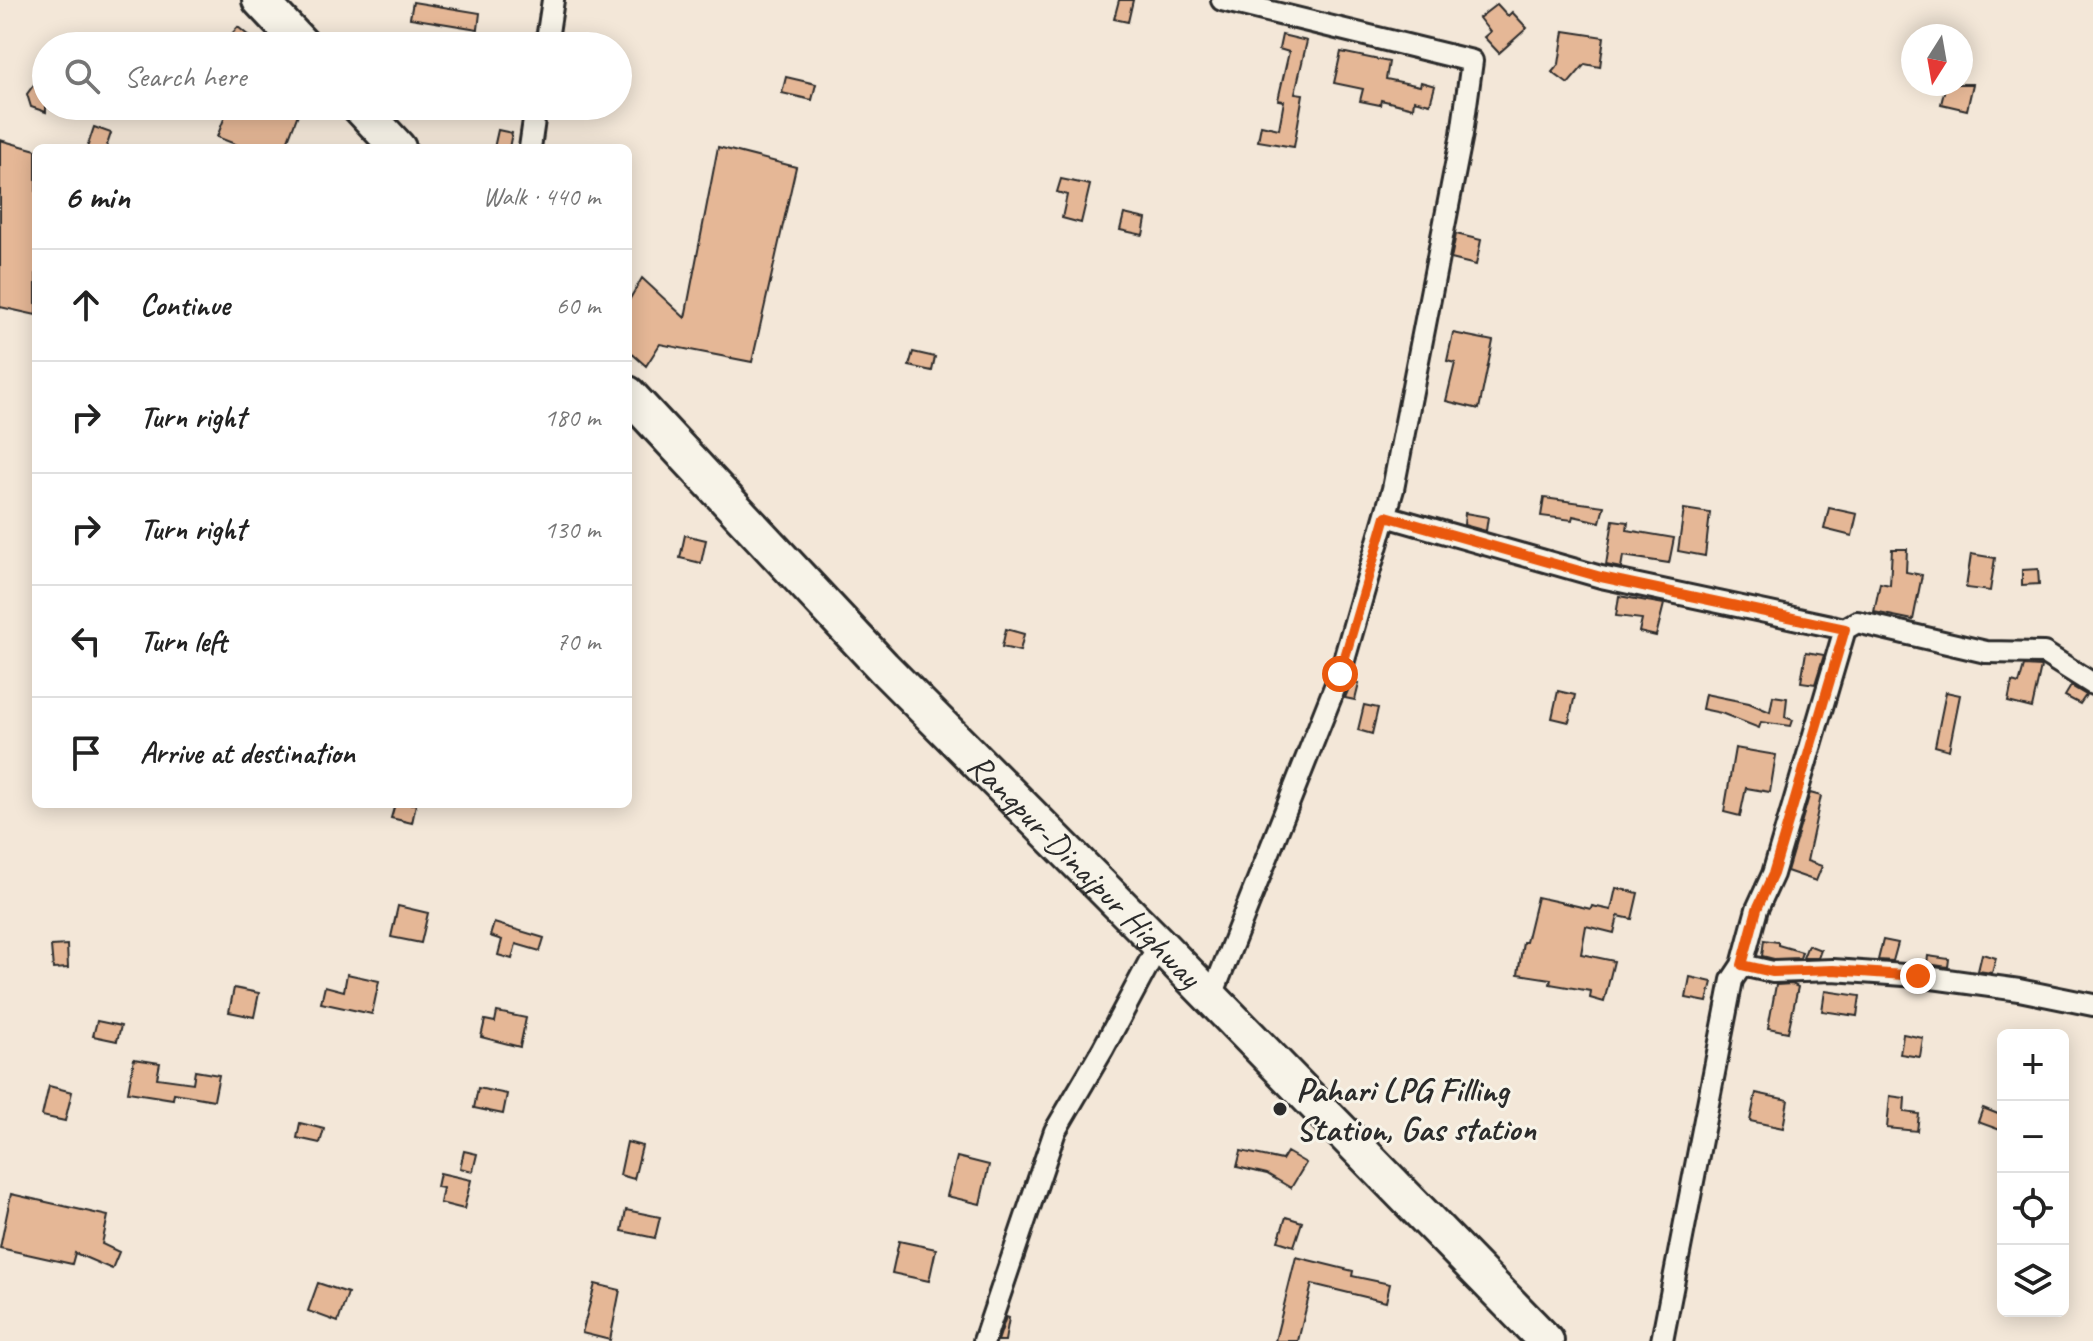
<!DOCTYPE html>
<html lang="en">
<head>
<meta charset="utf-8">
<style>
	body { margin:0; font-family:Caveat,sans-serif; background:#f2f2f2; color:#222 }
	.controls { position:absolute; right:24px; bottom:24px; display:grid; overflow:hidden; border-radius:12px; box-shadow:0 4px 20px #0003 }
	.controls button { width:72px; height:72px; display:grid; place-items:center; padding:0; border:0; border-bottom:2px solid #e0e0e0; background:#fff; color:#222; font:40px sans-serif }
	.compass { position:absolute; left:1901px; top:24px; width:72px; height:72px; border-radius:50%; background:#fff; box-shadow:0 4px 20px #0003; rotate:191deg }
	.stop { position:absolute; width:24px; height:24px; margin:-18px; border:6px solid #ea580c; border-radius:50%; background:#fff }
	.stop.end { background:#ea580c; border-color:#fff; box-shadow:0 2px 8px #0008 }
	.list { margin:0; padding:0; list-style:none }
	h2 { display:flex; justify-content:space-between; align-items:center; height:104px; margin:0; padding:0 32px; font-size:34px }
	h2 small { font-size:26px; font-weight:400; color:#767676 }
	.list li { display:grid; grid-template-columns:52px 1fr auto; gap:24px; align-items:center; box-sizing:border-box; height:112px; padding:0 32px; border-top:2px solid #e0e0e0 }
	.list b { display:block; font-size:30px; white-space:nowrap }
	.list em { font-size:26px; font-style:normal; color:#767676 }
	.icon { flex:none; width:44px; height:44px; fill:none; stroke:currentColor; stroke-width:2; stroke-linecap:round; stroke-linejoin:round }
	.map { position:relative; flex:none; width:2093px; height:1341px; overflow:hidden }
	.search { position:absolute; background:#fff; box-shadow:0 4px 20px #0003; left:32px; top:32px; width:600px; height:88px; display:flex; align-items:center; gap:20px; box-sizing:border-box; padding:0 28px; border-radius:44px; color:#767676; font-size:30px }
	.panel { position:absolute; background:#fff; box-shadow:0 4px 20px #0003; left:32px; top:144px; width:600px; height:664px; border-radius:12px }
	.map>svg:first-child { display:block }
	.building { fill:#e5b796; stroke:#2b2b2b; stroke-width:2 }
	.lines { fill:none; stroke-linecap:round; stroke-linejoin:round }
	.minor-casing { stroke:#2b2b2b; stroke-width:26 }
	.trunk-casing { stroke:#2b2b2b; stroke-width:40 }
	.minor { stroke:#f7f3e8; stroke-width:20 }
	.trunk { stroke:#f7f3e8; stroke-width:34 }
	.route { stroke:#ea580c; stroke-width:10 }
	.poi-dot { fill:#2b2b2b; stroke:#f7f3e8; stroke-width:3 }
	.labels { text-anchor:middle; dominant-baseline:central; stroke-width:6; stroke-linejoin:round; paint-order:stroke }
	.street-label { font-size:34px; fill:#2b2b2b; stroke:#f7f3e8 }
	.poi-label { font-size:34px; font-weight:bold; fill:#2b2b2b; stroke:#f7f3e8; text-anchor:start }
</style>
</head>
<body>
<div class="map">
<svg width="2093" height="1341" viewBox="0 0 2093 1341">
	<rect width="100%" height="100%" fill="#f3e7d8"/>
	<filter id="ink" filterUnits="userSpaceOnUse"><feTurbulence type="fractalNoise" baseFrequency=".0125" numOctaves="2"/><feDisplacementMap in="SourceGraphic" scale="16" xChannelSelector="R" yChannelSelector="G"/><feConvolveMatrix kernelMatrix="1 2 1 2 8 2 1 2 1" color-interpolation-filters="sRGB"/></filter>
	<g filter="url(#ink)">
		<path class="building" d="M1119 0H1133L1128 22 1114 19Z
			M413 2 480 13 478 29 410 18Z
			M1497 4 1508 16 1512 12 1527 28 1499 53 1484 37 1490 32 1479 18Z
			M238 27 261 46H221Z
			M1564 31 1604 37 1600 67 1585 64 1568 84 1552 72 1559 64Z
			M1282 35 1307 41 1295 93 1303 94 1294 147 1258 141 1261 125 1279 129 1284 101 1278 100 1289 52 1279 49Z
			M1341 52 1389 62 1386 79 1420 86 1421 82 1435 86 1430 104 1414 100 1413 108 1381 100 1380 105 1360 101 1363 89 1334 83Z
			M786 77 816 84 812 100 782 93Z
			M46 80V112L31 107 27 94 35 83Z
			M1946 84H1973L1967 110 1941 104Z
			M229 106H301L285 148H245L217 137Z
			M94 127 111 133 106 148H87Z
			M498 130 512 133 509 148H494Z
			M0 140 36 150V315L0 307Z
			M718 147 796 167 752 362 660 344 646 366 628 350V302L642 278 685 318Z
			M1061 179 1090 185 1081 223 1062 218 1067 195 1057 192Z
			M1124 214 1146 219 1143 235 1120 230Z
			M1456 234 1481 240 1476 265 1451 259Z
			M1453 333 1493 341 1479 409 1446 401 1455 363 1447 361Z
			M913 352 935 357 932 371 909 366Z
			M1544 498 1604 506 1600 522 1573 516 1572 520 1541 516Z
			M1829 508 1857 514 1852 536 1824 529Z
			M1684 509 1710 513 1705 556 1678 551Z
			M1465 513 1488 517 1486 531 1464 525Z
			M1613 520 1628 522 1627 530 1674 538 1669 563 1623 556 1621 568 1606 565Z
			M685 535 706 540 701 563 680 558Z
			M1892 549H1907L1906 572 1922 575 1913 620 1874 612 1880 583 1890 585Z
			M1971 554 1995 558 1990 591 1966 588Z
			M2038 569 2039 584 2022 585V570Z
			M1619 596 1664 604 1656 636 1639 632 1642 619 1616 616Z
			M1006 629 1024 634 1020 651 1002 647Z
			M1806 652 1824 655 1815 684 1801 682Z
			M2024 666 2041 667 2032 708 2008 702 2012 682 2019 684Z
			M1351 683 1359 684 1355 700 1345 698Z
			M2071 686 2086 695 2080 704 2065 696Z
			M1558 691 1575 695 1569 722 1552 718Z
			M1946 692 1960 695 1949 750 1935 746Z
			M1705 694 1749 703 1770 712 1773 696 1787 698 1785 717 1793 720 1791 726 1761 722 1759 728 1721 713 1702 709Z
			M1364 705 1378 708 1372 734 1358 730Z
			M1735 748 1776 755 1770 792 1746 788 1740 816 1724 812Z
			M1810 793 1821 796 1807 861 1822 866 1816 881 1787 871Z
			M395 804H416L412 823 391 818Z
			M1616 888 1638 893 1632 919 1618 916 1614 933 1586 926 1581 954 1614 961 1604 1002 1590 998 1591 991 1550 984 1551 979 1518 974 1523 942H1526L1537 897 1591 909 1592 906 1611 910Z
			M398 906 428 913 421 943 391 937Z
			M494 923 544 938 540 951 516 944 512 959 498 955 502 940 490 936Z
			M1764 940 1778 942V945L1802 952 1800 958 1774 959 1762 956Z
			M1883 940 1898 943 1893 961 1878 960Z
			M67 945 68 968 53 969 51 946Z
			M1808 945 1821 950 1818 958H1803Z
			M1982 954 1996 958 1992 973 1978 971Z
			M1928 956 1949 959 1948 967 1927 964Z
			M347 974 379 981 372 1014 321 1003 325 986 344 991Z
			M1690 977 1712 982 1707 1002 1686 998Z
			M1792 984 1798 987 1788 1032 1768 1028 1776 985Z
			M234 988 259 993 254 1017 229 1012Z
			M1825 991 1860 996 1857 1016 1822 1011Z
			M497 1012 526 1018 520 1047 481 1037 485 1020 495 1022Z
			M97 1021 121 1026 117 1041 93 1036Z
			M1903 1034 1923 1038 1920 1057 1900 1054Z
			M134 1059 160 1063 157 1078 193 1083 195 1071 219 1075 214 1100 174 1093 173 1099 128 1092Z
			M49 1086 72 1092 65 1121 42 1116Z
			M478 1088 507 1094 503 1114 474 1108Z
			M1756 1093 1788 1100 1783 1128 1750 1121Z
			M1890 1096 1905 1098 1904 1112 1919 1114 1917 1131 1887 1128Z
			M1983 1108 2003 1116V1131L1978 1122Z
			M300 1123 324 1129 320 1143 297 1138Z
			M627 1142 642 1146 634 1179 620 1175Z
			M464 1151 477 1154 473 1171 460 1168Z
			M1241 1151 1282 1160 1287 1152 1306 1163 1291 1188 1267 1174 1237 1167Z
			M957 1157 989 1165 980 1204 947 1196Z
			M440 1173 471 1180 464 1209 440 1203 443 1188 437 1187Z
			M11 1194 108 1216 102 1244 119 1252 112 1269 75 1253 72 1264 0 1248Z
			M626 1210 660 1217 655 1238 622 1231Z
			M1286 1217 1302 1222 1294 1246 1278 1241Z
			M899 1241 936 1249 929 1281 892 1273Z
			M1296 1257 1353 1271 1352 1276 1390 1284 1386 1302 1312 1284 1298 1341H1275Z
			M318 1283 348 1293 338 1322 308 1311Z
			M595 1284 620 1290 610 1340 582 1333Z
			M1006 1317 1009 1318 1005 1341H998Z"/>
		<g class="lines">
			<g class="minor-casing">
				<path id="minor" d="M546 46 553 0
					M530 148 536 106
					M1386 516 1601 577 1845 629 1857 622 1986 652 2044 653 2093 684
					M1742 965 1757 909 1773 874 1845 629
					M1211 998 1340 674 1393 489 1462 134 1472 61 1222 0
					M984 1341 1055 1131 1103 1049 1159 944
					M1662 1341 1732 980 1742 965 1773 972 1833 970 1918 976 2019 990 2093 1005"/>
			</g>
			<g class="trunk-casing">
				<g id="trunk">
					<path d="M260 0 303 46"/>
					<path d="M359 106 398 148"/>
					<path id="s1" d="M628 394 883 667 1159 944 1546 1341"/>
				</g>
			</g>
			<use href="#minor" class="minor"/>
			<use href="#trunk" class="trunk"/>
		</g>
	</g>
	<g class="lines" filter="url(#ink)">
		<path class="route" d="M1340 674 1386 516 1601 577 1845 629 1773 874 1757 909 1742 965 1773 972 1833 970 1918 976"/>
	</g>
	<circle class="poi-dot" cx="1280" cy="1109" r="8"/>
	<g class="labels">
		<g class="street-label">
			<text stroke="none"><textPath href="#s1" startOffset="660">Rangpur-Dinajpur Highway</textPath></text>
		</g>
		<g class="poi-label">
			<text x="1296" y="1089">Pahari LPG Filling<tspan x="1296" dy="39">Station, Gas station</tspan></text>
		</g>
	</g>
</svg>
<div class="controls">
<button>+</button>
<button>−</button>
<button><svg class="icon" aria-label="locate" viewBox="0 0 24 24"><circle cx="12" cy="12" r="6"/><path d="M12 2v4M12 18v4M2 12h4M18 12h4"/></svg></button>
<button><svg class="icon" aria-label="layers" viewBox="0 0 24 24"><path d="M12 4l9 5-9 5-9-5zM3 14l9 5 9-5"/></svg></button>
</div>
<svg class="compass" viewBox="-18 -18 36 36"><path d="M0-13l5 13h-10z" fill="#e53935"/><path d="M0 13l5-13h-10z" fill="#767676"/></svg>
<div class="stop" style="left:1340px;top:674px"></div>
<div class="stop end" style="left:1918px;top:976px"></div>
<div class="search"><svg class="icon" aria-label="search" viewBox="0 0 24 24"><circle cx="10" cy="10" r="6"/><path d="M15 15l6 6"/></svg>Search here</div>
<section class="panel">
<h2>6 min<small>Walk · 440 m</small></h2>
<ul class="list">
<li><svg class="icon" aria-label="ahead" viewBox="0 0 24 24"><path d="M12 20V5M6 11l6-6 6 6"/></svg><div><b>Continue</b></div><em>60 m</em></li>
<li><svg class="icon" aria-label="right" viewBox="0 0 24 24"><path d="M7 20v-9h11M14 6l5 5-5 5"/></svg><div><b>Turn right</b></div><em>180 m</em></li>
<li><svg class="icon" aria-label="right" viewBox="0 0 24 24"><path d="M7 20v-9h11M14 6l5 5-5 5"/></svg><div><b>Turn right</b></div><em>130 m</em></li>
<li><svg class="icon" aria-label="left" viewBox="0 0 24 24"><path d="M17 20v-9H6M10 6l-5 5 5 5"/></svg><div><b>Turn left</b></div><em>70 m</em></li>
<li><svg class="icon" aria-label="arrive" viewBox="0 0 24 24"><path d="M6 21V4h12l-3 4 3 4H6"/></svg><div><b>Arrive at destination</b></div></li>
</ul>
</section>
</div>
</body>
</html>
